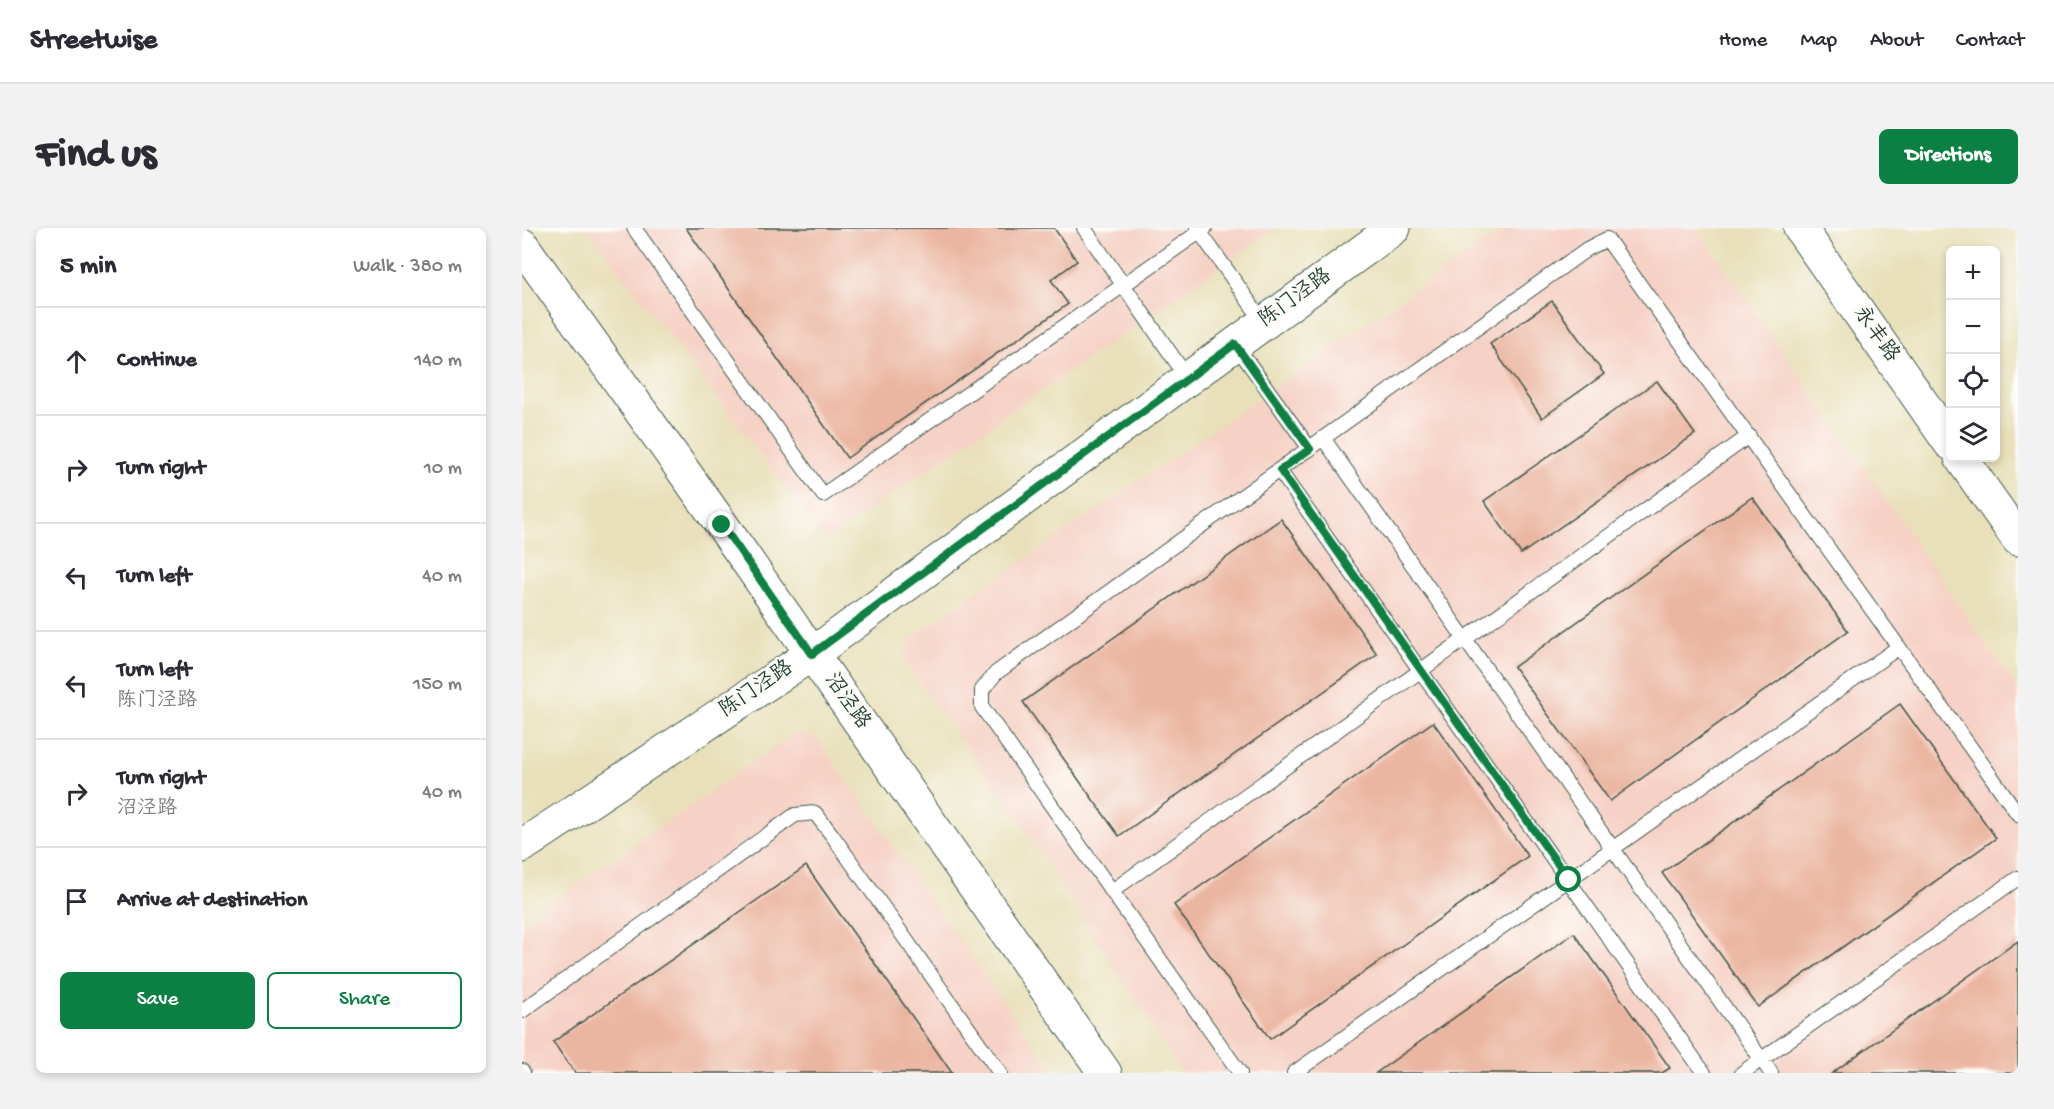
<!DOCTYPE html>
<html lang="en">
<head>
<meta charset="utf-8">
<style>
	body { margin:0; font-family:"Gochi Hand","LXGW WenKai TC",sans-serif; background:#f2f2f3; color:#2b2b33 }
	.controls { position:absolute; right:18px; top:18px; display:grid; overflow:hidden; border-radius:9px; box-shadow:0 3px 9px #0003 }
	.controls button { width:54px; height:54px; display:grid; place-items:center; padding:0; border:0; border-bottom:2px solid #e1e1e2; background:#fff; color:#2b2b33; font:30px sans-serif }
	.stop { position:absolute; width:18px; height:18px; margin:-14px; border:4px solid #0b8043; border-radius:50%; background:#fff }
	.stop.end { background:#0b8043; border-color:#fff; box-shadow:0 2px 6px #0008 }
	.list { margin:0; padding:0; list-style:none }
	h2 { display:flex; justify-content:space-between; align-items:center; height:78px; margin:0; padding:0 24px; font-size:26px }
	h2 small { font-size:20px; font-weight:400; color:#7c7c81 }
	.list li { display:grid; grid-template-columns:39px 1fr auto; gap:18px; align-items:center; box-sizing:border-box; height:108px; padding:0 24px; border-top:2px solid #e1e1e2 }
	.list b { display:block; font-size:22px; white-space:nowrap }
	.list p { margin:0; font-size:20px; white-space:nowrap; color:#7c7c81 }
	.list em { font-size:20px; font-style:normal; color:#7c7c81 }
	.actions { display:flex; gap:12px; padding:18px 24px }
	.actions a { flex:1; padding:14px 0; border:2px solid #0b8043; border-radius:9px; text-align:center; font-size:21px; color:#0b8043 }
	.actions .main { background:#0b8043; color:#fff }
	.icon { flex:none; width:33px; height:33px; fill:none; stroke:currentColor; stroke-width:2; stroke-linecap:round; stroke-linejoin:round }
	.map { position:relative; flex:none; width:1496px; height:845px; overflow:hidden; border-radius:9px }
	header { display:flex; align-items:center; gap:36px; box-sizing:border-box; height:84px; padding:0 30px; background:#fff; border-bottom:2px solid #e1e1e2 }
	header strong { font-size:28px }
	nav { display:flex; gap:33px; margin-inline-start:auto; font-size:21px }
	.intro { display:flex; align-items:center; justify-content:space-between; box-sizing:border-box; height:144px; padding:0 36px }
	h1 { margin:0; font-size:42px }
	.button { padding:15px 27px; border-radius:9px; background:#0b8043; color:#fff; font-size:21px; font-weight:700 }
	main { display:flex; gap:36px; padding:0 36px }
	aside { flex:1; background:#fff; border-radius:9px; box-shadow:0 3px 9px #0003 }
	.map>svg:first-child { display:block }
	.built { fill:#f6d1c5 }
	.building { fill:#ebb6a1 }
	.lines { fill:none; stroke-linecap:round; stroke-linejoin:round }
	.lane-casing { stroke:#3d5548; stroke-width:16 }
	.secondary-casing { stroke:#3d5548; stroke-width:35 }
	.lane { stroke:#fff; stroke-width:14 }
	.secondary { stroke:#fff; stroke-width:33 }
	.route { stroke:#0b8043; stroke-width:8 }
	.labels { text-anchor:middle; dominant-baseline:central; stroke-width:5; stroke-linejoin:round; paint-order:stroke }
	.street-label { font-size:21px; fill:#1f3d34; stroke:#fdfcf7 }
</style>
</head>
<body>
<header>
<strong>Streetwise</strong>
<nav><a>Home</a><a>Map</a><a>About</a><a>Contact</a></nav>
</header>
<div class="intro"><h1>Find us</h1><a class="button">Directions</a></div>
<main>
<aside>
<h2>5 min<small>Walk · 380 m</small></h2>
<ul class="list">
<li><svg class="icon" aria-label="ahead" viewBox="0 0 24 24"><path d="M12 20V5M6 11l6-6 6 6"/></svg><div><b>Continue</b></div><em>140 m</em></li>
<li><svg class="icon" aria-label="right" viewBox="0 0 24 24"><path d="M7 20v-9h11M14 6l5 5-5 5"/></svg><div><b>Turn right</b></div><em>10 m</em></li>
<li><svg class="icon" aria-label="left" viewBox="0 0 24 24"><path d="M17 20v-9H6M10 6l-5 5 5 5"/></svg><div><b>Turn left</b></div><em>40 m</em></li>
<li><svg class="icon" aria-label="left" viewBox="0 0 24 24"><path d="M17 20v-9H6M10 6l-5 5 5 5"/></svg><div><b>Turn left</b><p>陈门泾路</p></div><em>150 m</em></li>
<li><svg class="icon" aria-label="right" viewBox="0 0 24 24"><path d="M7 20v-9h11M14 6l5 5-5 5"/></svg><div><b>Turn right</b><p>沼泾路</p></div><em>40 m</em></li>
<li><svg class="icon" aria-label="arrive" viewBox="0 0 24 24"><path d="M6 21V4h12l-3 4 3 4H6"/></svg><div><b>Arrive at destination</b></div></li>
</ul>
<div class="actions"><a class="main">Save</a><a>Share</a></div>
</aside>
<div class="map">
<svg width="1496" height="845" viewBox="0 0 1496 845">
	<rect width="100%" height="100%" fill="#fdfcf7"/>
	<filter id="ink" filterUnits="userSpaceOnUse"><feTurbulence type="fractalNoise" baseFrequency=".0167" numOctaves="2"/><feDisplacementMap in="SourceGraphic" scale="12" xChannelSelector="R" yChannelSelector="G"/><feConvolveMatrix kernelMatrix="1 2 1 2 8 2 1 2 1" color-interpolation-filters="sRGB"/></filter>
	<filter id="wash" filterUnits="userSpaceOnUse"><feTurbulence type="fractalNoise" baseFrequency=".008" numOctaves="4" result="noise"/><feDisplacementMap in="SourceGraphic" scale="24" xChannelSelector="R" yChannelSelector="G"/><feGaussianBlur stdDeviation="1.35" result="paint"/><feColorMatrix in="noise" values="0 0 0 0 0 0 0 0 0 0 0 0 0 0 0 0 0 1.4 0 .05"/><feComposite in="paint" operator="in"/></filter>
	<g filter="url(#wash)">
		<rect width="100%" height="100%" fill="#e8e0ba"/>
		<path class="built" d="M64 0H754L304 312Z
			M984 0H1175L1496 462V845H660L502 599 385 437 383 421 389 410Z
			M273 505 293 508 532 845H0V695Z"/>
		<g id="blocks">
			<path class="building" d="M164 0H532L555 33 529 52 546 76 325 230Z
				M1030 73 1082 146 1020 190 968 116Z
				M1135 153 1173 206 999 326 962 273Z
				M1230 269 1326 403 1088 573 992 439Z
				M759 291 855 426 597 608 501 474Z
				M1378 476 1474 610 1236 779 1140 645Z
				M911 494 1006 628 748 811 652 677Z
				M284 638 430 845H53L31 814Z
				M1052 705 1148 840 1140 845H854Z
				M1496 713V845H1310Z"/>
		</g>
	</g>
	<g filter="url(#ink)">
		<use href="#blocks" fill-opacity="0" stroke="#3d5548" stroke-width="1.5"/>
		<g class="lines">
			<g class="lane-casing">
				<path id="lane" d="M112 0 301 267 683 0
					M562 0 666 151
					M675 0 742 95
					M713 116 788 221
					M801 210 1249 845
					M757 242 1182 845
					M590 663 1227 208
					M0 783 273 587 293 585 310 607 478 845
					M0 843 1 845
					M718 845 460 479V462L474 445 1065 21 1085 11 1496 586
					M772 845 1377 419
					M1220 845 1496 650"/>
			</g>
			<g class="secondary-casing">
				<path id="secondary" d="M1278 0 1428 215
					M0 17 200 297 583 845
					M1439 230 1496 311
					M0 618 290 426 872 0"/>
			</g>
			<use href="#lane" class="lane"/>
			<use href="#secondary" class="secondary"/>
		</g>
	</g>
	<g class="lines" filter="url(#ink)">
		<path class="route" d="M200 297 290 426 713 116 788 221 758 242 1047 652"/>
	</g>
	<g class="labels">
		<g class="street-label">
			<text transform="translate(774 71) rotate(-36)">陈门泾路</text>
			<text transform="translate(1353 107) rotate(55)">永丰路</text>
			<text transform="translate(235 462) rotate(-34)">陈门泾路</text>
			<text transform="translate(324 474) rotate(55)">沼泾路</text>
		</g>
	</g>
</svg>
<div class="controls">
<button>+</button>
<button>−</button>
<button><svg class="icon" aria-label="locate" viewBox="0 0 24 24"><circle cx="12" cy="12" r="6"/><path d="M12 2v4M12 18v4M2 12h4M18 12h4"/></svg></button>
<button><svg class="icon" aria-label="layers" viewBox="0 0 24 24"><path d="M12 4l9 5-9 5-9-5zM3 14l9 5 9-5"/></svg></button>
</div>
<div class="stop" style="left:1047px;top:652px"></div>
<div class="stop end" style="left:200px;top:297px"></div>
</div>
</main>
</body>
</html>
